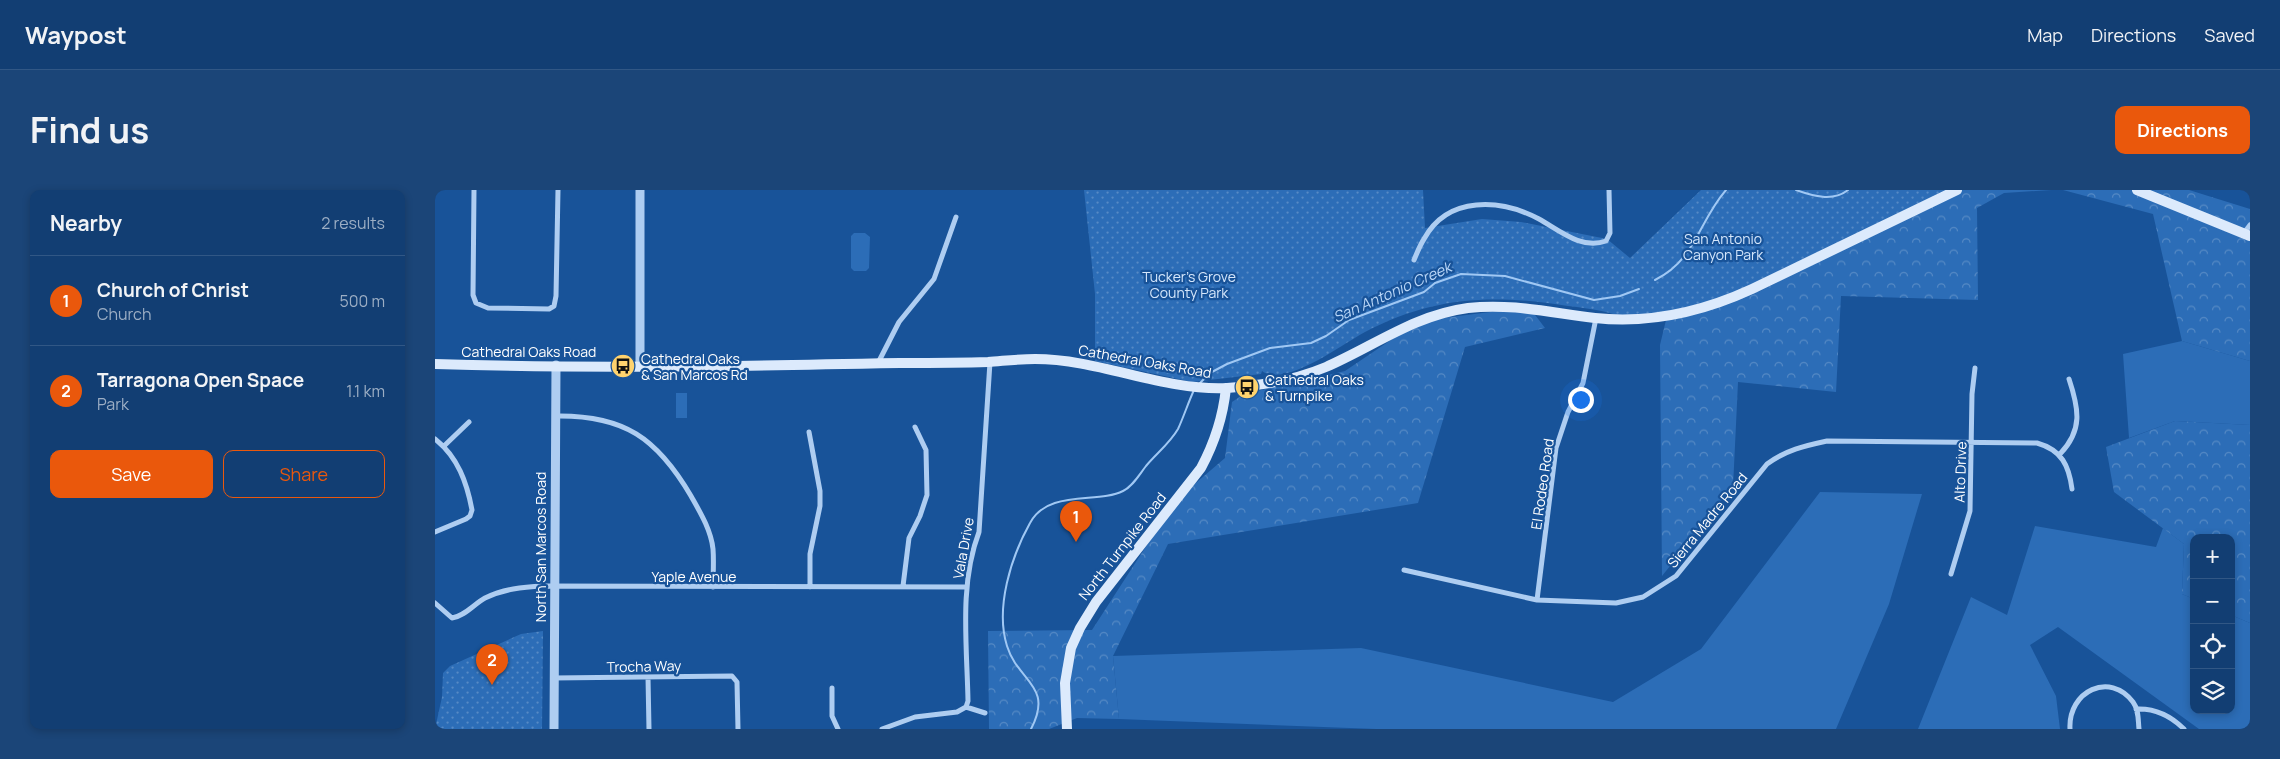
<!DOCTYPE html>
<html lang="en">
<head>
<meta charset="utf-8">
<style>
	body { margin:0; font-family:Manrope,sans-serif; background:#1b4578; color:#f1f3f6 }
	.controls { position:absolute; right:15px; bottom:15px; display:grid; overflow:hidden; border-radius:10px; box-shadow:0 2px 8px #0003 }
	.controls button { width:45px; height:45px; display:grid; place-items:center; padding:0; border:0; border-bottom:1px solid #315785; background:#123e73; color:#f1f3f6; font:25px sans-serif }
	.you { position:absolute; left:1145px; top:209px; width:18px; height:18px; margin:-12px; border:4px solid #fff; border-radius:50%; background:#1a73e8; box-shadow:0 0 0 8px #1a73e833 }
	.badge { display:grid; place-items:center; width:32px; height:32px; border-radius:50%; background:#ea580c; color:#fff; font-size:16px; font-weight:700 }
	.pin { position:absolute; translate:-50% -41px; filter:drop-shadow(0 1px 2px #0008) }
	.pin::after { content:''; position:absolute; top:26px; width:18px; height:15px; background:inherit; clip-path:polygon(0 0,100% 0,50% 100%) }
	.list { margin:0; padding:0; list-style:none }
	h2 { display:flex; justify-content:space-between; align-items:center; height:65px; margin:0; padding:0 20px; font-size:21px }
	h2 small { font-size:16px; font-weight:400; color:#9caec4 }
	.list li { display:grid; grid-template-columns:32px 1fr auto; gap:15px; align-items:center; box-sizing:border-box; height:90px; padding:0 20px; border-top:1px solid #315785 }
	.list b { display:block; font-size:19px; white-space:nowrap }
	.list p { margin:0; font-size:16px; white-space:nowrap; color:#9caec4 }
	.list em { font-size:16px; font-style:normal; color:#9caec4 }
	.actions { display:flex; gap:10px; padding:15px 20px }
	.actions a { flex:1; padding:11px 0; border:1px solid #ea580c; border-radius:10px; text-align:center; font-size:18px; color:#ea580c }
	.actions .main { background:#ea580c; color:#fff }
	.icon { flex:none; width:28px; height:28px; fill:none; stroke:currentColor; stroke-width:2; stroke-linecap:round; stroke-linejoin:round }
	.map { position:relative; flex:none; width:1815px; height:539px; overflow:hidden; border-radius:10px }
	header { display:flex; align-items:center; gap:30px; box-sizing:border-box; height:70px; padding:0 25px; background:#123e73; border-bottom:1px solid #315785 }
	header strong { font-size:24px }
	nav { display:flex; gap:28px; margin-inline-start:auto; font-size:18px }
	.intro { display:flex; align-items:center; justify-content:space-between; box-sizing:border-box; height:120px; padding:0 30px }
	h1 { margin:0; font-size:35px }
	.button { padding:12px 22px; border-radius:10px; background:#ea580c; color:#fff; font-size:18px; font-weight:700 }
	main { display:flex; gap:30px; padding:0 30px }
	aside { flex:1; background:#123e73; border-radius:10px; box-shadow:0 2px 8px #0003 }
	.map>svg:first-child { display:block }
	.grass { fill:#2c6db7 }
	.forest { fill:url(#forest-crowns) }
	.park { fill:url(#park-dots) }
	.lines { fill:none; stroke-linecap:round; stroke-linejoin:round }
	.stream { stroke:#a0c8f4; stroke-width:2 }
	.minor { stroke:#aecdf1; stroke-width:5 }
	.tertiary { stroke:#aecdf1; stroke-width:9 }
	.secondary { stroke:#dceafc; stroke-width:10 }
	.labels { text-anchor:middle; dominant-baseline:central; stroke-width:4.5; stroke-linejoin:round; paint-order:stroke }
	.park-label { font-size:14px; fill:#d5e7fc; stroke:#185399 }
	.street-label { font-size:14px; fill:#fff; stroke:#185399 }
	.poi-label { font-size:14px; fill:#fff; stroke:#185399; text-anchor:start }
	.water-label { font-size:15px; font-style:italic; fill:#bad7f8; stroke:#185399 }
</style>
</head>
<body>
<header>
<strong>Waypost</strong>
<nav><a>Map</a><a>Directions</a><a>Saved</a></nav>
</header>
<div class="intro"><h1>Find us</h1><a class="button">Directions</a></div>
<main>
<aside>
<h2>Nearby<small>2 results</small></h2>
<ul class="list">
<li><span class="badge">1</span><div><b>Church of Christ</b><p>Church</p></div><em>500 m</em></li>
<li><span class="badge">2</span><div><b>Tarragona Open Space</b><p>Park</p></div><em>1.1 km</em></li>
</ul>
<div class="actions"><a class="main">Save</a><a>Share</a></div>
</aside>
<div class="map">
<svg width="1815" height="539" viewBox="0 0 1815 539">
	<defs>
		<pattern id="forest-crowns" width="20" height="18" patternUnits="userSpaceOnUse" patternTransform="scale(1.25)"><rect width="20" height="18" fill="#2c6db7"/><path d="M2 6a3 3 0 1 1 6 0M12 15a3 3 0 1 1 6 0" fill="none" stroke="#568ac5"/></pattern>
		<pattern id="park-dots" width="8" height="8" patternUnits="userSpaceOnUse" patternTransform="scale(1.25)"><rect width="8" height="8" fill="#2c6db7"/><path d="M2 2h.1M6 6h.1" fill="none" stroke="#568ac5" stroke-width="1.8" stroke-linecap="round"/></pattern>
	</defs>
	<rect width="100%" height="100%" fill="#185399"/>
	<path class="grass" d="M419 43H430L435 47 434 78 431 81H419L416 78V46Z
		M1747 151 1815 171V235L1740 231 1694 248 1688 164Z
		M241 203H252V228H241Z
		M1385 302 1487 304 1454 414 1401 539H941L684 529 678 466 926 458 1178 512 1266 459Z
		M1600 336 1721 357 1728 338 1749 354 1747 404 1759 409V520H1796V425L1815 433V539H1764L1623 437 1595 455 1621 506 1625 539H1483L1536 407 1572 425Z"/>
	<path class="forest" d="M1513 0H1616L1569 3 1542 18 1543 110 1406 106 1401 202 1303 192 1298 297 1227 386 1225 155 1231 130 1294 114 1319 104 1421 52Z
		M1628 0H1754L1815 19V171L1747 151 1718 24Z
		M1094 117 1110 138 1030 157 983 313 733 354 678 466 684 529 642 528 614 539H554L553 441 657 440 741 310 790 268 797 212 809 204 910 181 984 131Z
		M1740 231 1815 235V433L1796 425V348H1759V409L1747 404 1749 354 1679 302 1671 257Z"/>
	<path class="park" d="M649 0H988L990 38 1047 29 1086 32 1172 49 1195 68 1266 0H1514L1421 52 1319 104 1294 114 1198 132C1177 121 1157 119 1133 116 1058 104 998 106 930 142 909 153 850 198 827 181L826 184 757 192 660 171V104Z
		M108 441 107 539H0L7 507 8 483 15 476 86 444Z"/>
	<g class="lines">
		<path class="stream" d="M1361 0C1378 6 1398 12 1413 0
			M1220 90C1261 70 1263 32 1291 0
			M765 193 775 183 792 174 835 158 876 153 891 146 914 130 989 102 1000 93 1026 84 1070 86 1159 110 1185 106 1204 99
			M596 539C619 495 583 492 572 456 560 418 576 367 595 333 613 299 663 314 688 301 698 296 704 285 711 276 721 264 735 253 743 239 749 226 753 213 759 200"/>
		<path class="minor" d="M39 0 38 105 41 113 53 118 114 119 119 116 121 106 123 0
			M1809 43 1815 35
			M979 70C982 63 985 55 989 49 1013 5 1066 9 1104 29 1124 40 1146 60 1171 51L1175 43 1174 0
			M443 173 464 132 499 89 521 27
			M121 226C189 225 222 248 256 306 265 322 276 340 278 359 279 371 278 385 278 397
			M374 242 385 301V316L375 364V397
			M0 249C23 267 32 293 37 320L35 326 31 329 0 342
			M9 256 34 232
			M1625 264C1648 240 1644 219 1634 189
			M969 380 1102 410 1181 413 1208 407 1241 386 1332 274C1351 260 1369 256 1392 251L1602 253C1627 260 1634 276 1637 299
			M1516 384 1535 321 1537 204 1540 178
			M468 396 474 348 485 326 492 305 491 260 480 237
			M1102 410 1121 258 1133 222 1148 193 1161 128
			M0 413 17 428C30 426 39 414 50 408 69 399 87 397 108 396L532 397
			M213 487 214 539
			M118 488 297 486 302 492 303 539
			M397 498V526L403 539
			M531 517 533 511C532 455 524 394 544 342L555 172
			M531 517 550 523
			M1701 519C1720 518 1735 525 1749 539
			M447 539 480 527 522 522 531 517
			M1635 539C1633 501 1675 481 1698 512 1704 520 1703 530 1704 539"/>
		<path class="tertiary" d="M205 176V0
			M119 539 121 175"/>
		<path class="secondary" d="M1702 0 1815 46
			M0 174C155 179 310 176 465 173 494 173 523 173 553 172 568 171 584 169 600 169 665 169 727 201 792 198 826 196 860 190 891 177 939 156 980 125 1033 118 1077 113 1117 123 1160 128 1216 134 1267 122 1317 99L1522 0
			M632 539 630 493 636 458 645 438 661 412 766 278C780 252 788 227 791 198"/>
	</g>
	<defs>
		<g id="bus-disc" transform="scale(1.25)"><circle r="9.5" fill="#ffd36e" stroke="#185399"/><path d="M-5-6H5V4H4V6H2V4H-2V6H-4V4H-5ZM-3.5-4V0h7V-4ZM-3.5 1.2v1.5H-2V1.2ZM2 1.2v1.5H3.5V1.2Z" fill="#111"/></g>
	</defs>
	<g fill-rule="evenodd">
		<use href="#bus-disc" x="188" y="176"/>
		<use href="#bus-disc" x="812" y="197"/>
	</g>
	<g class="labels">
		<g class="park-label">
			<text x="1288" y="48">San Antonio<tspan x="1288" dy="16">Canyon Park</tspan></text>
			<text x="754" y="86">Tucker's Grove<tspan x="754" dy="16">County Park</tspan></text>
		</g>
		<g class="street-label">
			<text x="94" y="161">Cathedral Oaks Road</text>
			<text transform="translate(710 171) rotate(10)">Cathedral Oaks Road</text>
			<text transform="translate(1525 282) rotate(-88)">Alto Drive</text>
			<text transform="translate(1107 294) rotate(-82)">El Rodeo Road</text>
			<text transform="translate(1272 330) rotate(-51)">Sierra Madre Road</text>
			<text transform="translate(687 356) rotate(-52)">North Turnpike Road</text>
			<text transform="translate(105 357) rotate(-90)">North San Marcos Road</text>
			<text transform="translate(528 358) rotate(-80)">Vala Drive</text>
			<text x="259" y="386">Yaple Avenue</text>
			<text transform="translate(209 476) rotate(-1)">Trocha Way</text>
		</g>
		<g class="poi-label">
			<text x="206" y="168">Cathedral Oaks<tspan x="206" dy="16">&amp; San Marcos Rd</tspan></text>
			<text x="830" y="189">Cathedral Oaks<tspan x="830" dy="16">&amp; Turnpike</tspan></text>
		</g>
		<g class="water-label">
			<text transform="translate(957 102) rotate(-24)">San Antonio Creek</text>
		</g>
	</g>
</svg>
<div class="controls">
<button>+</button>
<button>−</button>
<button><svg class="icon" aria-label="locate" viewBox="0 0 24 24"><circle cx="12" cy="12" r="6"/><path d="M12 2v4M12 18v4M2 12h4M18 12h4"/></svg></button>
<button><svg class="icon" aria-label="layers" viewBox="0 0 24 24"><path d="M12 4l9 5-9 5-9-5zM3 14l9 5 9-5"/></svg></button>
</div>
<div class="you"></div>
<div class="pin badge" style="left:641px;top:352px">1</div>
<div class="pin badge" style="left:57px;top:495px">2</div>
</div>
</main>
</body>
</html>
